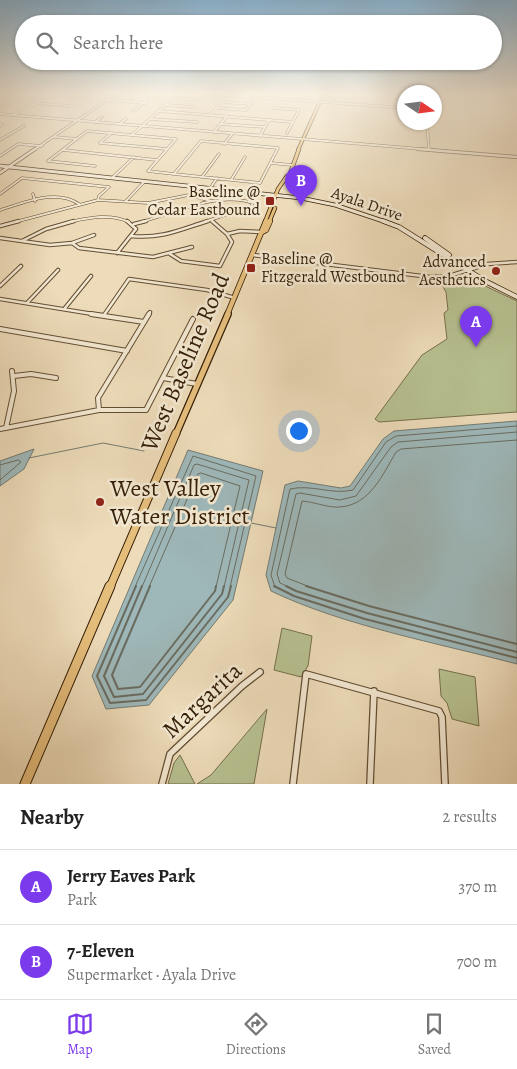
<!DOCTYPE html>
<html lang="en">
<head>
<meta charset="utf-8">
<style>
	body { margin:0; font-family:Alegreya,serif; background:#f6f6f6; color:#222 }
	.compass { position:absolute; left:397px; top:85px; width:45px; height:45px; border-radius:50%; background:#fff; box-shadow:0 1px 4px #0004; rotate:103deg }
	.you { position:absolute; left:298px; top:430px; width:18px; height:18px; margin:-12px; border:4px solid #fff; border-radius:50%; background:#1a73e8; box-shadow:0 0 0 8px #1a73e833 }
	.badge { display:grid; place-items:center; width:32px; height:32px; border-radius:50%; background:#7c3aed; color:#fff; font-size:16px; font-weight:700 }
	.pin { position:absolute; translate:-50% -41px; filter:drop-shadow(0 1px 2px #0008) }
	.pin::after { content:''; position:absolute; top:26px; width:18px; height:15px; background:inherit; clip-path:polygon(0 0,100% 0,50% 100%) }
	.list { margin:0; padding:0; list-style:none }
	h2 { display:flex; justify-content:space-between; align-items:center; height:65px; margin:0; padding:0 20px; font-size:21px }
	h2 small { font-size:16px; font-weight:400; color:#767676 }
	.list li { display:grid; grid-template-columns:32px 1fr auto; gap:15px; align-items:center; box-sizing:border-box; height:75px; padding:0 20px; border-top:1px solid #e0e0e0 }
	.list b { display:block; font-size:19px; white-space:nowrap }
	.list p { margin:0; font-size:16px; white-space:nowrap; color:#767676 }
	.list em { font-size:16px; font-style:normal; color:#767676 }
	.icon { flex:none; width:28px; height:28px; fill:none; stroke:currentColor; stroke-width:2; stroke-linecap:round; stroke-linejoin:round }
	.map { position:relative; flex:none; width:517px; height:784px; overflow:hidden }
	.search { position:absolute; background:#fff; box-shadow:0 1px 4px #0004; left:15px; right:15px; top:15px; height:55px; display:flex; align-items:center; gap:12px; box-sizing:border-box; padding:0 18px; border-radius:28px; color:#767676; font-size:19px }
	.sheet { height:215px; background:#fff }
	nav { display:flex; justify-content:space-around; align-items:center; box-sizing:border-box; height:70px; border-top:1px solid #e0e0e0; background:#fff; font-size:14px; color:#767676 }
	nav a { display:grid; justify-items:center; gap:2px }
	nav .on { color:#7c3aed }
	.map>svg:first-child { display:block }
	.green { fill:#b7c090; stroke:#76704c }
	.water { fill:#9eb8ba; stroke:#747b72 }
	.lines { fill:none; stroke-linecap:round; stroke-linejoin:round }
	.shore-far1 { stroke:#6a6c60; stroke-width:1 }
	.shore { stroke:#6a6c60; stroke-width:2 }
	.stream { stroke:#747b72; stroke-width:1 }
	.minor-far3-casing { stroke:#634e34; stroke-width:3 }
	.minor-far2-casing { stroke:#634e34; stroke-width:4.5 }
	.minor-far1-casing { stroke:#634e34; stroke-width:6 }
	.minor-casing { stroke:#634e34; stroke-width:8 }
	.tertiary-far1-casing { stroke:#634e34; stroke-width:3 }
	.tertiary-casing { stroke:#634e34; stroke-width:4 }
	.secondary-far1-casing { stroke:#351f07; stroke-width:4.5 }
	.secondary-casing { stroke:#351f07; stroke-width:5.5 }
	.primary-far5-casing { stroke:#351f07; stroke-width:4 }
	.primary-far4-casing { stroke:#351f07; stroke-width:4.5 }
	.primary-far3-casing { stroke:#351f07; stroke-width:6 }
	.primary-far2-casing { stroke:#351f07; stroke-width:8 }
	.primary-far1-casing { stroke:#351f07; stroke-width:9 }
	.primary-casing { stroke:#351f07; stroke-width:11 }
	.minor-far3 { stroke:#f3e8d2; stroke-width:2 }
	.minor-far2 { stroke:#f3e8d2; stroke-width:2.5 }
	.minor-far1 { stroke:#f3e8d2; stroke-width:4 }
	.minor { stroke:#f3e8d2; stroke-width:5.5 }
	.tertiary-far1 { stroke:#f3e8d2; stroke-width:2 }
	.tertiary { stroke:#f3e8d2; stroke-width:2.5 }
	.secondary-far1 { stroke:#f3e8d2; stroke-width:3 }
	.secondary { stroke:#f3e8d2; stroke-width:4 }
	.primary-far5 { stroke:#e6be7c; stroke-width:2.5 }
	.primary-far4 { stroke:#e6be7c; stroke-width:3 }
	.primary-far3 { stroke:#e6be7c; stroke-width:4.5 }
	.primary-far2 { stroke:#e6be7c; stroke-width:5.5 }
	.primary-far1 { stroke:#e6be7c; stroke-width:7 }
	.primary { stroke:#e6be7c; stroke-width:9 }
	.poi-dot { fill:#8f2418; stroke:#f3e8d2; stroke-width:2 }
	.labels { text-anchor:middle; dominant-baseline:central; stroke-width:5; stroke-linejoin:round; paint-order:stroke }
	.far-poi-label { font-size:16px; fill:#351f07; stroke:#f3e8d2; text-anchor:end }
	.far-street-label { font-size:16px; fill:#351f07; stroke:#f3e8d2 }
	.near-street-label { font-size:24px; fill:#351f07; stroke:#f3e8d2 }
	.near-poi-label { font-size:24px; fill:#351f07; stroke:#f3e8d2; text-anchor:start }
</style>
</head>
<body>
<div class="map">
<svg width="517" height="784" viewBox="0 0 517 784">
	<rect width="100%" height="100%" fill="#eddbb9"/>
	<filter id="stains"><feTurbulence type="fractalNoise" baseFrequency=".004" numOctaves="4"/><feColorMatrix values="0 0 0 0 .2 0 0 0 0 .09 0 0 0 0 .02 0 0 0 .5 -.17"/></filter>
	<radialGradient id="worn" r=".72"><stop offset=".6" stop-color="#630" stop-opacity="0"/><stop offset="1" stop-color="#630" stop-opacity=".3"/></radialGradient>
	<path class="green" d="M464 276 517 301V412L379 422 375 419 422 355 447 339 444 313 448 310 446 292 439 280Z
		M282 628 312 636 308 666 301 677 274 670Z
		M439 669 475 677 479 726 452 719 447 703 441 696Z
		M267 709 254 784H197L211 775Z
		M180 755 195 784H168L174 763Z"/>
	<path class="water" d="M517 421V664C438 643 344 626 271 591L266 575 285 485 298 481 341 488 350 486 383 439 394 431Z
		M34 449 24 469 0 486V461Z
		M188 450 263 471 233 600 149 705 106 709 92 676Z"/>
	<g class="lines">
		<path class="shore-far1" d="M0 465 18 460 21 462 0 480
			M135 587 193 456 256 476 230 587
			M142 587 194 465 197 464 249 480 224 587
			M149 587 198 474 201 473 240 486 216 587
			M275 587 271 575 290 489C311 484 332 495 353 490L386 442 396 436 517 426
			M289 587 280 583 277 574 296 494 300 493 340 500 356 496 391 447 398 442 517 432
			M310 587 287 578 285 574 302 501C315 502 328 508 340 507 370 505 383 474 396 452L401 449 517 440"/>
		<path class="shore" d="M136 586 97 676 110 703 146 700 228 597 231 586
			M142 586 104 676 114 697 143 694 222 594 224 586
			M150 586 112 675 118 689 140 687 215 591 216 586
			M274 586 294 596 365 619 517 658
			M286 586 296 591 367 613 517 652
			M306 586 369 606 517 644"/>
		<path class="stream" d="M29 458 103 443 144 451
			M251 523 276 528"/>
		<g class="minor-far3-casing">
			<path id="minor-far3" d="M198 93 404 108
				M0 95 11 96
				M305 98 307 93
				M108 100 146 103
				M127 101 138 93
				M222 102 251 104
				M37 103 69 106
				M166 105 194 107
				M216 108 246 110 256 97
				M274 108 299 110 287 133
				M0 109 22 97
				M133 111 157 93
				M159 111 293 122
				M12 115 56 93
				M210 115 228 95
				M150 119 197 122
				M95 122 102 117
				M427 122 429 150
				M119 124 126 119
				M221 124 265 127
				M0 126 2 124
				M214 132 227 116
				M132 135 173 98 202 100 208 94
				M260 136 269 120
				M55 137 77 139
				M0 140 24 126
				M201 141 278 148 260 183 174 174Z
				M100 143 167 149
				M100 143 111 133
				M224 144 232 134
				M63 150 157 160
				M0 156 18 144 42 146
				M48 161 87 131 176 139 148 171
				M48 161 95 166
				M271 163 292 165
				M148 171 174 174
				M113 177 134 157
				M202 177 219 154
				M231 180 245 157
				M211 187 217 178
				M0 194 22 178 109 187
				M33 194 35 201
				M98 200 99 196 109 187
				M126 201 145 181
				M0 210C24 203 56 188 79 204
				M211 220 213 222
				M15 222 98 200 148 203 189 195 211 201
				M69 222C88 218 110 213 129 222
				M141 222C176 213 217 191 253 203L247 214H228L204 222"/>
		</g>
		<g class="minor-far2-casing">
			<path id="minor-far2" d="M134 224 146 221
				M0 226 19 221
				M227 234 240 231 262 232
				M94 235 72 243 79 248 153 257 192 247
				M131 236C162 239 179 230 208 221
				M0 238 50 245 72 243
				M22 241 46 229 74 221
				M117 253 136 229 127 221
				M170 254 181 261 220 266 232 242 227 234 212 221
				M253 255 430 277 449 276 487 264 517 262
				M0 286 21 266
				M0 299 99 315
				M27 303 58 270
				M65 308 91 276
				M104 315 129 279 207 290 235 298
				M148 315 150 312"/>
		</g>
		<g class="minor-far1-casing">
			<path id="minor-far1" d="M91 314 144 322
				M0 329 127 351
				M14 376 31 374 56 378
				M163 378 197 384
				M99 410 98 398 149 314
				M6 428 14 391 12 371
				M0 429 99 410H146L193 319"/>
		</g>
		<g class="minor-casing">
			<path id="minor" d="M162 784 170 754 242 686 260 672
				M293 784 306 674 439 711 442 717 445 784
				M370 784 374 691"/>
		</g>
		<g class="tertiary-far1-casing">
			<path id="tertiary-far1" d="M0 114 433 150
				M34 150 117 93"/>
		</g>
		<g class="tertiary-casing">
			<path id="tertiary" d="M418 149 517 157
				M0 173 35 149"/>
		</g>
		<g class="secondary-far1-casing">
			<path id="secondary-far1" d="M0 166 301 198 335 205 386 222"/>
		</g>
		<g class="secondary-casing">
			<path id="secondary" d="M383 221 399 227 485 281 517 297
				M425 238 449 255"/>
		</g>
		<g class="primary-far5-casing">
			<path id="primary-far5" d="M298 150 324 93"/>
		</g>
		<g class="primary-far4-casing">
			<path id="primary-far4" d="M288 179 299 149
				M265 222 278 189 287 176
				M269 222 275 208"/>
		</g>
		<g class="primary-far3-casing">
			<path id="primary-far3" d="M262 232 266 230 270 221
				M227 315 266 221"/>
		</g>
		<g class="primary-far2-casing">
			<path id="primary-far2" d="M176 434 228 314"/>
		</g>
		<g class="primary-far1-casing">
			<path id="primary-far1" d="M110 587 176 433"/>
		</g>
		<g class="primary-casing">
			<path id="primary" d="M25 784 110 586"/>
		</g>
		<use href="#minor-far3" class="minor-far3"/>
		<use href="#minor-far2" class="minor-far2"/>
		<use href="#minor-far1" class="minor-far1"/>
		<use href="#minor" class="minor"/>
		<use href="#tertiary-far1" class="tertiary-far1"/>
		<use href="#tertiary" class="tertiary"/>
		<use href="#secondary-far1" class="secondary-far1"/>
		<use href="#secondary" class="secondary"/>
		<use href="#primary-far5" class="primary-far5"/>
		<use href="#primary-far4" class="primary-far4"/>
		<use href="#primary-far3" class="primary-far3"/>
		<use href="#primary-far2" class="primary-far2"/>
		<use href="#primary-far1" class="primary-far1"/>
		<use href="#primary" class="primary"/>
	</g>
	<linearGradient id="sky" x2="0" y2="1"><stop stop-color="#8ab6d6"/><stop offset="0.46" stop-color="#f7efe0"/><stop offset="1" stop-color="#f7efe0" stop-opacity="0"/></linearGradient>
	<rect width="517" height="203" fill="url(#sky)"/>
	<g class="poi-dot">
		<rect x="265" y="196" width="10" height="10" rx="2.5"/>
		<rect x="246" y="263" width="10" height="10" rx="2.5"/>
		<circle cx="496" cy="271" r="5"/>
		<circle cx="100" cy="502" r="5"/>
	</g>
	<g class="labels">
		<g class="far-poi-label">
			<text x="260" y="192">Baseline @<tspan x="260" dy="18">Cedar Eastbound</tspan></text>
			<text x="261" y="259" text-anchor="start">Baseline @<tspan x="261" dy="18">Fitzgerald Westbound</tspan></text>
			<text x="486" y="262">Advanced<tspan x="486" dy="18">Aesthetics</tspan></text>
		</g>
		<g class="far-street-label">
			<text transform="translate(367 204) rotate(19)">Ayala Drive</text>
		</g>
		<g class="near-street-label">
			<text transform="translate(185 362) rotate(-67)">West Baseline Road</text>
			<text transform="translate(202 700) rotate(-43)">Margarita</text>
		</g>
		<g class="near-poi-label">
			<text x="110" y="488">West Valley<tspan x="110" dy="28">Water District</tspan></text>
		</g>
	</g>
	<rect width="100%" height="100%" filter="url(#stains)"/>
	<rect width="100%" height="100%" fill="url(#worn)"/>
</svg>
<svg class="compass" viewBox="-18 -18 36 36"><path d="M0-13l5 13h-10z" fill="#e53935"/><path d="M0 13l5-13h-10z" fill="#767676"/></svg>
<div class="you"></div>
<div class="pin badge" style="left:476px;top:347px">A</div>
<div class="pin badge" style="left:301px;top:206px">B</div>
<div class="search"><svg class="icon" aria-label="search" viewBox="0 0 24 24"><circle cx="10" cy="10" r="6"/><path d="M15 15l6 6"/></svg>Search here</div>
</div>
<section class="sheet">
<h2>Nearby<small>2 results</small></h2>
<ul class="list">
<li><span class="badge">A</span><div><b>Jerry Eaves Park</b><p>Park</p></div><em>370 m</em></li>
<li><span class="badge">B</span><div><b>7-Eleven</b><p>Supermarket · Ayala Drive</p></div><em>700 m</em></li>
</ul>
</section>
<nav>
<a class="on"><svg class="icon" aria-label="map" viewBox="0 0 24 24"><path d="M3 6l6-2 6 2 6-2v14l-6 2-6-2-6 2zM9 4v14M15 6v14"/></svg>Map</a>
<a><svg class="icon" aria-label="directions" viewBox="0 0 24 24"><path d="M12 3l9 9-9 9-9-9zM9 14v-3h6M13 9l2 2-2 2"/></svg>Directions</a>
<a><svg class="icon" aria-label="saved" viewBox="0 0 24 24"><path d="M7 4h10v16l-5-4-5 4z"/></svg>Saved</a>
</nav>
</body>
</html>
